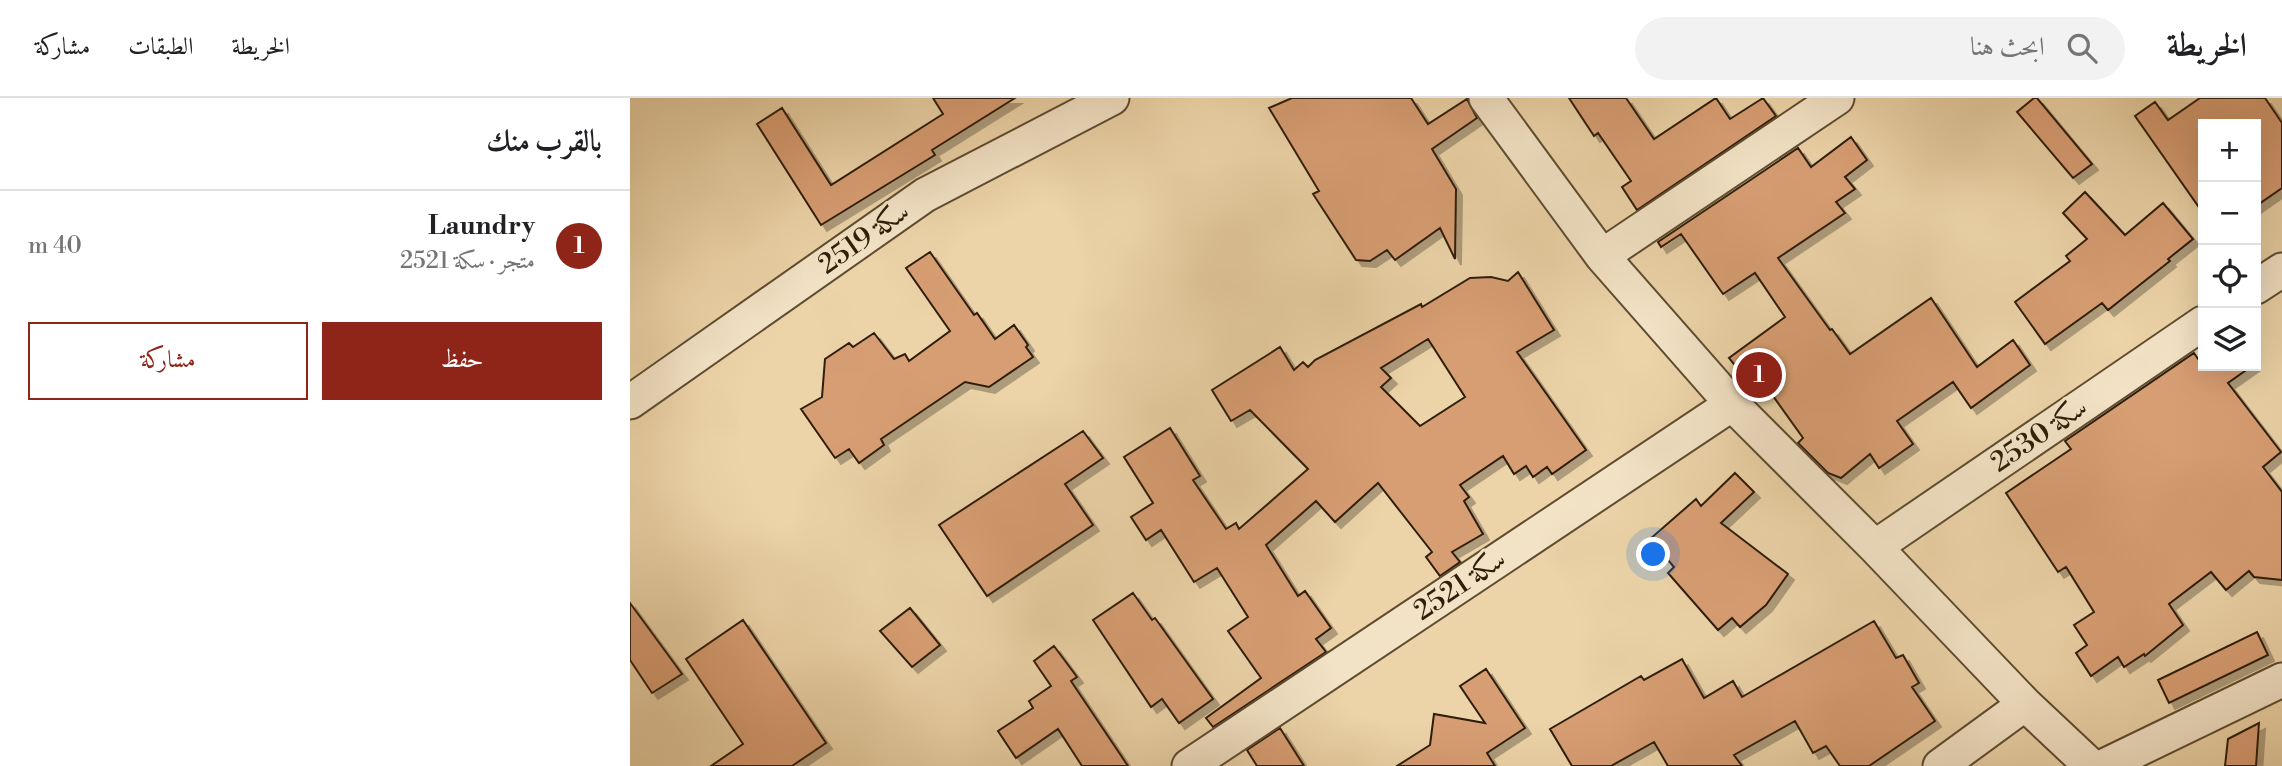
<!DOCTYPE html>
<html lang="ar">
<head>
<meta charset="utf-8">
<style>
	body { margin:0; font-family:"Libre Bodoni",Amiri,serif; background:#f2f2f2; color:#202124; direction:rtl }
	.controls { position:absolute; right:21px; top:21px; display:grid; overflow:hidden; border-radius:0px; box-shadow:0 7px 28px #0002 }
	.controls button { width:63px; height:63px; display:grid; place-items:center; padding:0; border:0; border-bottom:2px solid #e0e0e0; background:#fff; color:#202124; font:35px sans-serif }
	.you { position:absolute; left:1024px; top:457px; width:24px; height:24px; margin:-18px; border:5px solid #fff; border-radius:50%; background:#1a73e8; box-shadow:0 0 0 10px #1a73e833 }
	.badge { display:grid; place-items:center; width:46px; height:46px; border-radius:50%; background:#8f2418; color:#fff; font-size:23px; font-weight:700 }
	.pin { position:absolute; translate:-50% -50%; border:4px solid #fff; box-shadow:0 2px 7px #0006 }
	.list { margin:0; padding:0; list-style:none }
	h2 { display:flex; justify-content:space-between; align-items:center; height:91px; margin:0; padding:0 28px; font-size:30px }
	h2 small { font-size:23px; font-weight:400; color:#757577 }
	.list li { display:grid; grid-template-columns:46px 1fr auto; gap:21px; align-items:center; box-sizing:border-box; height:112px; padding:0 28px; border-top:2px solid #e0e0e0 }
	.list b { display:block; font-size:26px; white-space:nowrap }
	.list p { margin:0; font-size:23px; white-space:nowrap; color:#757577 }
	.list em { font-size:23px; font-style:normal; color:#757577 }
	.actions { display:flex; gap:14px; padding:21px 28px }
	.actions a { flex:1; padding:16px 0; border:2px solid #8f2418; border-radius:0px; text-align:center; font-size:24px; color:#8f2418 }
	.actions .main { background:#8f2418; color:#fff }
	.icon { flex:none; width:38px; height:38px; fill:none; stroke:currentColor; stroke-width:2; stroke-linecap:round; stroke-linejoin:round }
	.map { position:relative; flex:none; width:1652px; height:668px; overflow:hidden; direction:ltr }
	header { display:flex; align-items:center; gap:42px; box-sizing:border-box; height:98px; padding:0 35px; background:#fff; border-bottom:2px solid #e0e0e0 }
	header strong { font-size:33px }
	nav { display:flex; gap:38px; margin-inline-start:auto; font-size:24px }
	.search { width:490px; height:63px; background:#f2f2f2; display:flex; align-items:center; gap:18px; box-sizing:border-box; padding:0 24px; border-radius:38px; color:#757577; font-size:26px }
	main { display:flex }
	aside { flex:1; background:#fff }
	.map>svg:first-child { display:block }
	.building { fill:#d89e73; stroke:#2f1e09; stroke-width:2; fill-rule:evenodd; filter:url(#shadow) }
	.lines { fill:none; stroke-linecap:round; stroke-linejoin:round }
	.minor-casing { stroke:#5e4c31; stroke-width:37 }
	.minor { stroke:#f3e3c6; stroke-width:33 }
	.labels { text-anchor:middle; dominant-baseline:central; stroke-width:6; stroke-linejoin:round; paint-order:stroke }
	.street-label { font-size:28px; fill:#2f1e09; stroke:#f3e3c6 }
</style>
</head>
<body>
<header>
<strong>الخريطة</strong>
<div class="search"><svg class="icon" aria-label="search" viewBox="0 0 24 24"><circle cx="10" cy="10" r="6"/><path d="M15 15l6 6"/></svg>ابحث هنا</div>
<nav><a>الخريطة</a><a>الطبقات</a><a>مشاركة</a></nav>
</header>
<main>
<div class="map">
<svg width="1652" height="668" viewBox="0 0 1652 668">
	<defs>
		<filter id="shadow"><feDropShadow dx="6" dy="6" stdDeviation="0" flood-color="#0004"/></filter>
	</defs>
	<rect width="100%" height="100%" fill="#ecd4a8"/>
	<filter id="stains"><feTurbulence type="fractalNoise" baseFrequency=".00286" numOctaves="4"/><feColorMatrix values="0 0 0 0 .2 0 0 0 0 .09 0 0 0 0 .02 0 0 0 .5 -.17"/></filter>
	<radialGradient id="worn" r=".72"><stop offset=".6" stop-color="#630" stop-opacity="0"/><stop offset="1" stop-color="#630" stop-opacity=".3"/></radialGradient>
	<path class="building" d="M303 0H385L302 52 305 57 191 127 127 26 152 10 201 87 313 16Z
		M662 0H781L798 26 837 1 847 20 802 51 826 91 825 161 810 130 765 162 757 152 740 163 726 162 683 96 689 93 639 10Z
		M939 0H996L1024 41 1086 0 1100 21 1133 0 1146 18 1007 112 992 89 1001 83 968 35 964 38Z
		M1404 0H1407L1462 66 1443 80 1387 14Z
		M1570 0H1635L1652 25V90L1626 108V26H1573V115L1505 18 1525 4 1538 22Z
		M1221 39 1237 62 1215 79 1225 91 1206 104 1215 115 1148 160 1200 232 1202 231 1220 256 1301 200 1347 269 1383 242 1400 267 1341 310 1323 284 1267 323 1283 346 1249 370 1240 356 1211 380 1198 375 1168 345 1173 340 1133 284 1124 291 1099 260 1155 219 1125 175 1093 196 1051 136 1031 149 1028 144 1168 50 1181 69Z
		M1455 94 1495 137 1533 105 1563 141 1538 161 1540 163 1478 212 1472 205 1415 246 1385 204 1440 163 1436 158 1457 141 1433 115Z
		M300 154 344 217 347 215 365 241 384 227 398 247 396 249 403 259 359 289 335 284 251 341 254 347 229 365 219 351 205 360 171 311 192 299 195 261 219 245 223 249 244 235 264 261 275 256 279 263 320 233 276 170Z
		M888 174 924 232 887 254 956 352 922 376 917 369 903 379 896 368 884 376 873 358 830 387 839 399 834 403 853 436 822 454 830 464 810 478 796 459 802 454 748 385 705 424 686 403 636 447 668 498 675 493 701 530 686 541 696 554 583 629 576 620 631 580 598 533 618 519 587 470 564 484 531 432 516 442 501 419 523 405 494 359 540 330 570 378 563 382 596 431 606 425 609 431 678 371 620 312 601 323 582 292 650 249 664 272 673 264 678 269 685 262 791 206 792 209 840 180 861 179 878 183ZM798 241 835 299 790 328 751 289 761 280 751 270Z
		M1564 255 1573 268H1622L1598 285 1651 354 1633 369 1652 394V482L1624 479 1619 473 1596 492 1581 474 1539 506 1553 527 1515 558 1514 556 1494 569 1488 559 1461 578 1446 555 1457 547 1444 527 1464 514 1436 469 1428 474 1376 395 1441 351 1435 343Z
		M453 333 473 360 435 386 463 427 357 498 309 427Z
		M1105 375 1124 394 1091 425 1158 476 1136 507 1110 529 1102 520 1088 532 1038 475 1044 469 1020 441 1066 401 1071 408Z
		M503 495 522 522 525 520 583 601 549 625 532 601 521 609 463 522Z
		M0 505 52 576 22 595 0 562Z
		M280 510 310 547 282 569 250 533Z
		M113 522 196 645 162 668H81L113 646 56 561Z
		M1244 523 1266 560 1273 557 1289 585 1282 589 1305 623 1239 668H1210L1196 648 1183 655 1165 623 1104 657 1112 668H1038L1024 644 981 668H942L920 631 1011 578 1014 582 1052 561 1074 600 1103 583 1112 599Z
		M1627 534 1638 557 1539 605 1528 582Z
		M424 548 447 579 441 583 498 668H452L428 631 386 660 368 633 403 610 399 603 421 588 404 563Z
		M856 571 895 630 857 655 865 668H767L800 647 804 616 855 625 830 588Z
		M1629 625 1626 668H1595L1598 641Z
		M650 630 674 668H627L617 652Z"/>
	<g class="lines">
		<g class="minor-casing">
			<path id="minor" d="M856 0 972 158 1102 306 1245 449 1395 606 1461 668
				M972 158 1207 0
				M1626 189 1652 172
				M0 304 295 97 482 0
				M1245 449 1573 225
				M559 668 1102 306
				M1310 668 1395 606
				M1474 668 1652 582"/>
		</g>
		<use href="#minor" class="minor"/>
	</g>
	<g class="labels">
		<g class="street-label">
			<text transform="translate(234 140) rotate(-35)">سكة 2519</text>
			<text transform="translate(1409 337) rotate(-34)">سكة 2530</text>
			<text transform="translate(830 487) rotate(-34)">سكة 2521</text>
		</g>
	</g>
	<rect width="100%" height="100%" filter="url(#stains)"/>
	<rect width="100%" height="100%" fill="url(#worn)"/>
</svg>
<div class="controls">
<button>+</button>
<button>−</button>
<button><svg class="icon" aria-label="locate" viewBox="0 0 24 24"><circle cx="12" cy="12" r="6"/><path d="M12 2v4M12 18v4M2 12h4M18 12h4"/></svg></button>
<button><svg class="icon" aria-label="layers" viewBox="0 0 24 24"><path d="M12 4l9 5-9 5-9-5zM3 14l9 5 9-5"/></svg></button>
</div>
<div class="you"></div>
<div class="pin badge" style="left:1129px;top:277px">1</div>
</div>
<aside>
<h2>بالقرب منك<small></small></h2>
<ul class="list">
<li><span class="badge">1</span><div><b>Laundry</b><p>متجر · سكة 2521</p></div><em>40 m</em></li>
</ul>
<div class="actions"><a class="main">حفظ</a><a>مشاركة</a></div>
</aside>
</main>
</body>
</html>
